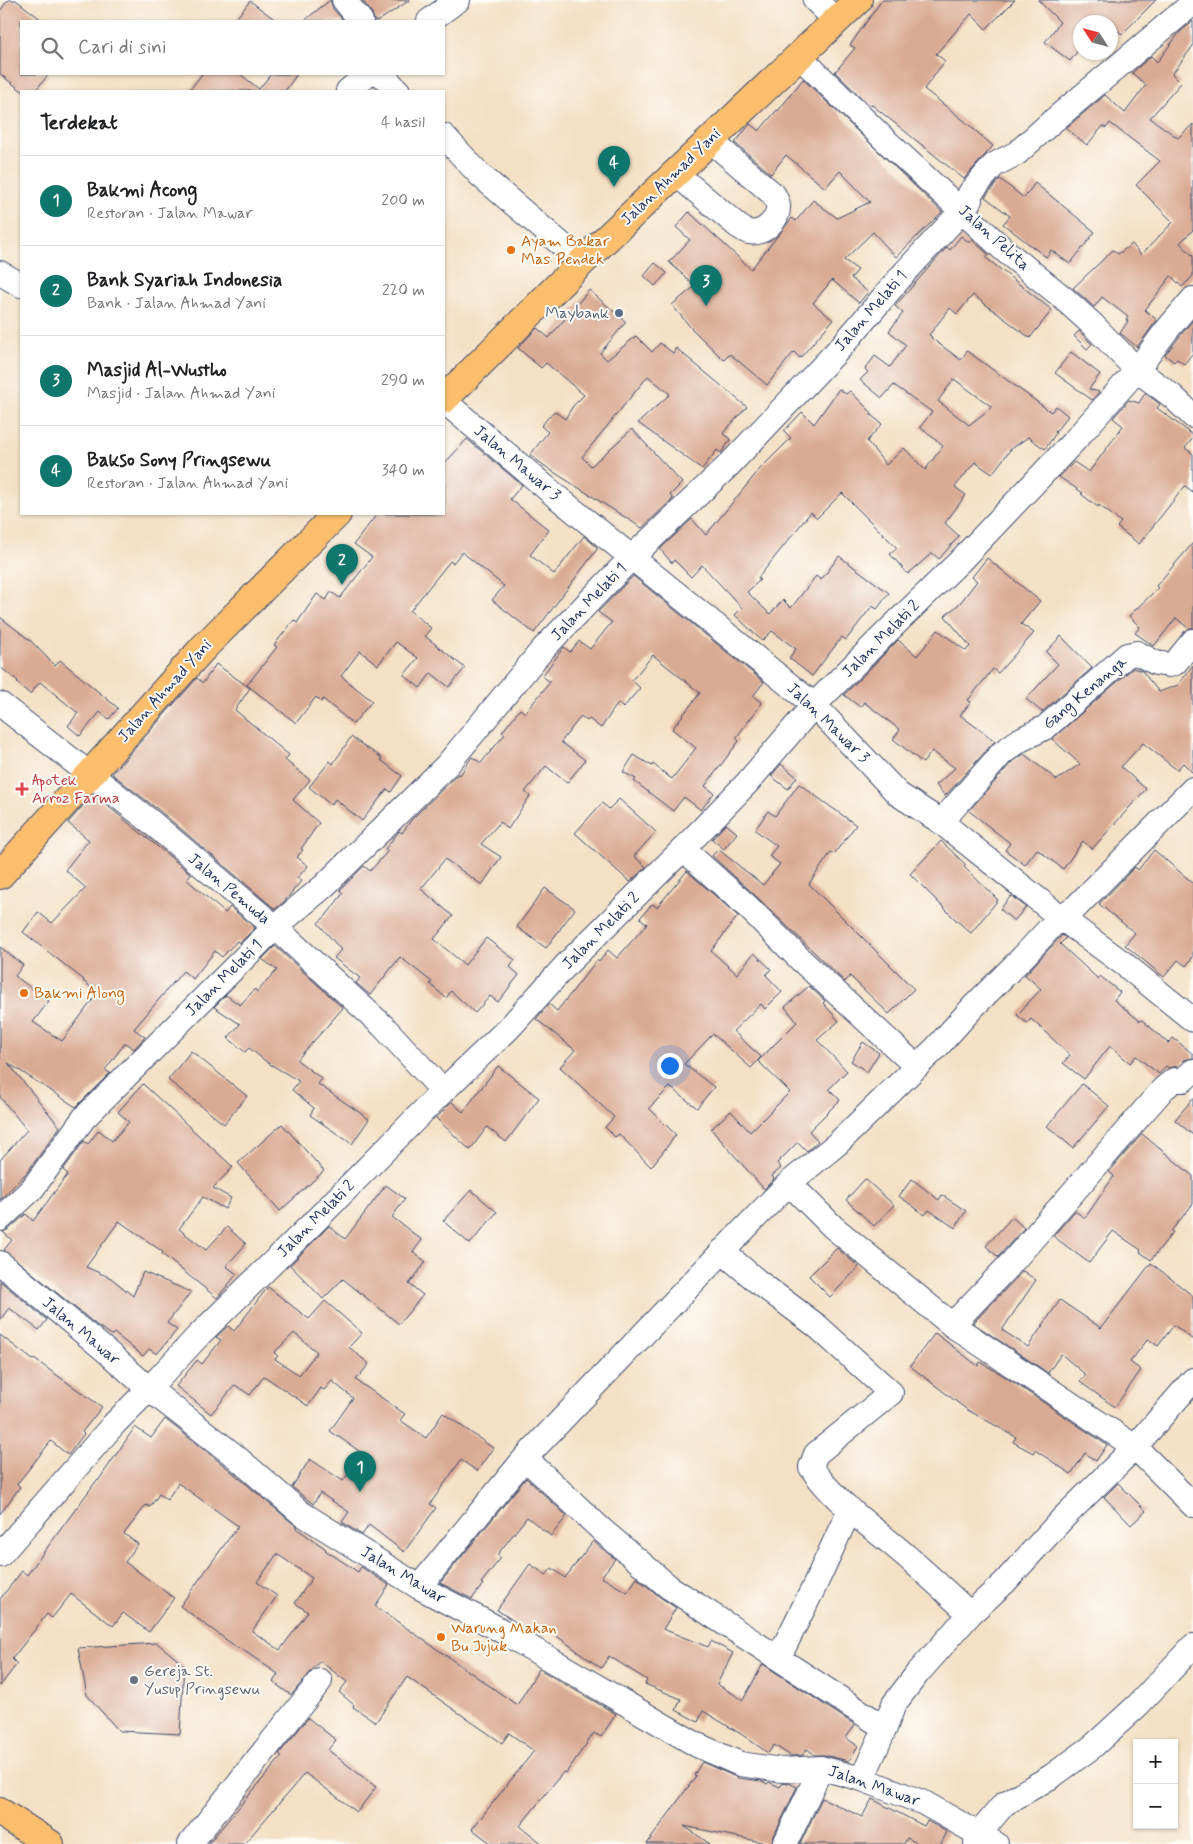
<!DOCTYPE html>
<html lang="id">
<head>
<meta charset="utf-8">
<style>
	body { margin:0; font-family:Mynerve,sans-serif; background:#f6f6f6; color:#202124 }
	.controls { position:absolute; right:15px; bottom:15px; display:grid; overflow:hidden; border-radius:0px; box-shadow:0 1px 4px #0004 }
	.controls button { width:45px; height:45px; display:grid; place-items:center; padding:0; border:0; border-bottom:1px solid #e0e0e0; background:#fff; color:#202124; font:25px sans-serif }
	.compass { position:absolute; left:1073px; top:15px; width:45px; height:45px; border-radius:50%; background:#fff; box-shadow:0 1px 4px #0004; rotate:306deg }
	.you { position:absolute; left:669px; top:1065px; width:18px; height:18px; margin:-12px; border:4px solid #fff; border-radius:50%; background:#1a73e8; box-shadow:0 0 0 8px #1a73e833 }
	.badge { display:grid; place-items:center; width:32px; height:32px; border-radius:50%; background:#0f766e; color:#fff; font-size:16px; font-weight:700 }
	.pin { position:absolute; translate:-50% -41px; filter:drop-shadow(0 1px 2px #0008) }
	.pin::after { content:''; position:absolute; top:26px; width:18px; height:15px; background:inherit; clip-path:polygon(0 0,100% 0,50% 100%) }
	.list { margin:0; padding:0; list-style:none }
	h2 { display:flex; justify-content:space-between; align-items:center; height:65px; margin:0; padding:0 20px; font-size:21px }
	h2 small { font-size:16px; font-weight:400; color:#757577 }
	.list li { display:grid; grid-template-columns:32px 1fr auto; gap:15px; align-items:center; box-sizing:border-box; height:90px; padding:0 20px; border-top:1px solid #e0e0e0 }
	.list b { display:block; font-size:19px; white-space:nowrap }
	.list p { margin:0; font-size:16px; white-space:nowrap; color:#757577 }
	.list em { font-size:16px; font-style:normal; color:#757577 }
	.icon { flex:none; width:28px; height:28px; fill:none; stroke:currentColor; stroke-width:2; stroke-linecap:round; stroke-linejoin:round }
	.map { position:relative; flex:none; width:1193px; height:1844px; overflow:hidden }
	.search { position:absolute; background:#fff; box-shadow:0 1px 4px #0004; left:20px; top:20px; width:425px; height:55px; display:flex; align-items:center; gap:12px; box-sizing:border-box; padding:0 18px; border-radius:0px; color:#757577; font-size:19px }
	.panel { position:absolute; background:#fff; box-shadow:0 1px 4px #0004; left:20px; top:90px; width:425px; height:425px; border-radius:0px }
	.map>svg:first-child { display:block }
	.building { fill:#daab94; fill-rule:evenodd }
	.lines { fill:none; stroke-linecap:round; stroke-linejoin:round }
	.minor-casing { stroke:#3c4a6d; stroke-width:26 }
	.major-casing { stroke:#3c4a6d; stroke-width:30 }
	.highway-casing { stroke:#3c4a6d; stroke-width:30 }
	.minor { stroke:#fff; stroke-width:24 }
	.major { stroke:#fabe6d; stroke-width:28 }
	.highway { stroke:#fabe6d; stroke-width:28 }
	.food-dot { fill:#e8710a; stroke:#fdfcf7; stroke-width:2 }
	.service-dot { fill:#5c6f8a; stroke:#fdfcf7; stroke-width:2 }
	.health-dot { fill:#e0444e; stroke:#fdfcf7; stroke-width:2 }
	.worship-dot { fill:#6b7280; stroke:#fdfcf7; stroke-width:2 }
	.labels { text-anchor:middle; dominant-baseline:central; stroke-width:4; stroke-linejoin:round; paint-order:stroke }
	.street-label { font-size:16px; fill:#1b2f5e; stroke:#fdfcf7 }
	.food-label { font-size:16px; fill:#c56008; stroke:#fdfcf7; text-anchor:start }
	.service-label { font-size:16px; fill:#4e5e75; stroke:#fdfcf7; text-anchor:end }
	.health-label { font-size:16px; fill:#be3a42; stroke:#fdfcf7; text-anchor:start }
	.worship-label { font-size:16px; fill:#5b616d; stroke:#fdfcf7; text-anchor:start }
</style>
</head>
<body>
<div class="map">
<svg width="1193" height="1844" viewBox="0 0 1193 1844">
	<rect width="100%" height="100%" fill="#fdfcf7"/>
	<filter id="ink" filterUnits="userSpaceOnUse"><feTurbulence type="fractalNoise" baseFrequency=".02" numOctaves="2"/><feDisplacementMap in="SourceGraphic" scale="10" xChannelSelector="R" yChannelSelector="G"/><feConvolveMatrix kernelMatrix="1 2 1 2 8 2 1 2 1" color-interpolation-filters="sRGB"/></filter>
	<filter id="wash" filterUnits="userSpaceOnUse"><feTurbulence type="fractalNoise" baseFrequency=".0096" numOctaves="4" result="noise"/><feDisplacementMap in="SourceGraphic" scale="20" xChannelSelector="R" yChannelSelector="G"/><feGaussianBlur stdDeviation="1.12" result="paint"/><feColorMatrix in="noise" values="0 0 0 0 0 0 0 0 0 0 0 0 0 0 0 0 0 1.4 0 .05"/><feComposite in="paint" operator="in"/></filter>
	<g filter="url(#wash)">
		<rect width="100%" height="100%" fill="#f4e0c4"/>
		<g id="blocks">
			<path class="building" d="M8 0H16L43 21H21V74H49L35 91H22L0 74V11Z
				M330 0 333 9 344 21H304Z
				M362 0H410L378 21H374L372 13Z
				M882 0H1015L986 29 971 14 936 54 945 61 924 89 962 119 993 146 964 179 871 104 870 106 835 72 855 48 850 45Z
				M1038 0H1156L1122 34 1118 31 1110 38V22H1080V48L1070 61 1045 42 1060 22Z
				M250 1 277 21H234Z
				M1193 21V46L1172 74 1181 83 1150 118 1178 138 1193 124V230L1180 243 1193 256V276L1182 287 1171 276 1145 310 1157 320 1137 347 1120 333 1128 321 1126 320 1128 317 1102 297 1094 307 1073 288 1113 250 1118 254 1132 244 1141 255 1173 222 1136 185 1160 161 1110 123 1106 128 1103 126 1087 145 1066 128 1105 95 1125 113 1146 85 1132 73 1151 56 1157 62 1180 32Z
				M202 74H240L259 89 271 74H297L285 91H189Z
				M803 79 942 212 896 257 873 232 844 260 858 270 851 278 868 292 859 303 832 280 813 303 833 320 800 358 794 352 767 385 730 354 724 360 692 329 672 305 695 286 669 262 690 240 676 227 689 212 751 269 792 218 796 221 813 200 837 218 870 202 840 171 825 188 786 155 771 174 735 143 750 124 759 131 777 110 778 111Z
				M1000 179 1024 198 1035 183 1095 232 1070 264 1051 250 1046 257 1003 224 1010 216 985 197Z
				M961 236 970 243 972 240 989 255 986 258 1052 310 1030 338 973 295 957 314 950 308 929 335 932 337 931 338 961 360 967 351 1051 412 1056 406 1068 416 1055 432 1056 433 1045 449 1028 437 1010 450 992 474 975 462 955 487 966 495 945 523 959 536 939 559 932 553 908 574 890 554 897 548 842 493 817 518 811 512 758 578 760 580 747 592 770 614 783 600 791 608 816 576 821 580 839 556 889 593 877 609 872 606 846 640 842 637 812 676 789 658 796 649 772 631 762 641 735 615 742 608 702 565 691 577 674 560 672 563 660 549 692 519 706 535 759 470 791 438 784 431 802 412 814 424 839 389 846 394 850 391 872 413 871 415 882 424 867 441 886 465 904 448 925 470 943 446 920 427 932 412 894 385 882 398 860 380 868 372 865 369 875 356 890 367 906 345 889 331 903 313 895 306 947 247 950 250ZM954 379 992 407 969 425 938 401Z
				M655 263 667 273 655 286 644 276Z
				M589 290 626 322 600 353 607 360 636 336 652 352 660 343 673 353 676 348 747 407 723 433 731 439 721 453 717 450 702 469 638 423 670 394 648 376 582 457 591 466 632 429 682 483 670 495 673 499 642 528 549 469 530 455 548 432 541 426 554 411 565 419 573 406 584 395 546 363 541 368 518 348 537 328 549 338Z
				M1193 320V353L1184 364 1177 359 1174 362 1165 355Z
				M1079 331 1092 344 1087 349 1074 336Z
				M1071 352 1100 374 1089 389 1099 392 1092 400 1055 373Z
				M1145 393 1160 404 1157 408 1193 435V438L1185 448 1193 454V492L1185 486 1139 544 1117 527 1121 522 1099 505 1098 507 1081 494 1083 493 1059 477 1074 462 1089 472 1123 426 1113 418 1129 400 1139 403Z
				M467 439 522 485 510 499 549 530 530 555 554 574 584 536 598 548 534 633 492 600 504 586 462 552 453 563 450 561 410 611 431 628 425 636 465 668 449 687 431 673 420 688 404 675 418 658 396 642 378 665 360 651 341 676 372 701 353 724 323 699 321 702 316 697 296 723 247 685 277 647 274 645 294 620 297 623 317 594 326 600 331 592 340 598 372 557 354 544 377 514H444V464Z
				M1193 543V628H1188L1176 618 1154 646 1135 633 1140 627 1129 616 1158 588 1156 586Z
				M987 558 1040 601 1021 624 1034 633 998 673 993 669 968 700 971 702 960 715 995 741 945 796 936 785 955 768 932 751 923 763 893 739 900 730 864 702 860 707 844 695 898 640 917 656 938 630 966 651 970 646 945 616 960 603 977 581 972 577Z
				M633 576 764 682 753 696 762 703 736 738 739 741 705 786 714 793 701 810 684 797 673 811 634 781 636 779 623 772 634 755 652 766 653 764 672 779 696 748 672 729 700 693 653 655 632 680 640 688 623 708 618 703 601 728 589 719 587 721 581 716 561 742 585 760 567 783 546 766 525 792 530 796 508 829 500 822 481 844 501 857 482 885 445 859 421 889 453 916 434 939 465 965 486 938 515 960 510 967 519 975 498 1002 490 996 475 1013 451 991 446 998 430 984 432 982 400 957 370 995 356 983 360 978 334 958 341 950 318 923 326 916 343 893 340 890 364 866 370 871 388 851 385 849 397 834 399 831 402 833 412 819 458 774 460 775 472 757 481 763 505 734 502 732 520 709 525 713 550 682 542 676 564 647 570 652 579 641 590 649 612 622 598 612Z
				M0 617 32 642 55 666 60 660 118 708 109 719 100 712 80 736 68 726 78 713 40 682 30 694 17 683 18 681 0 667Z
				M1061 636 1092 668 1042 712 1026 699 1058 664 1046 652Z
				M216 664 250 688 235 710 289 755 285 760 310 780 293 800 319 823 301 849 303 850 297 857 308 866 297 878 301 881 284 902 275 909 160 811 112 774 197 678 203 683Z
				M1193 665V773L1183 763 1177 770 1143 743 1121 767 1146 789 1092 849 1083 841 1063 869 1037 849 1025 865 1005 850 1010 843 969 811 1011 763 1024 754 1057 780 1080 764 1052 739 1133 668 1142 671 1159 692 1178 685Z
				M351 737 382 758 381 760 402 776 391 792 387 789 362 821 335 799 331 805 309 787 330 761 333 764Z
				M781 764 797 777 788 789 771 776Z
				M799 784 856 825 834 854 831 852 809 884 914 989 889 1014 850 976 845 982 757 897 712 856 718 849 763 885 780 864 769 856 777 846 755 830 768 811 775 816Z
				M93 794 191 874 186 879 225 913 230 907 255 928 240 943 237 941 222 957 215 951 193 979 183 971 134 1029 145 1037 134 1049 125 1043 105 1070 110 1073 76 1107 8 1063 60 1127 28 1171 0 1200V1160L27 1130 0 1097V947L23 965 15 976 49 1001 33 1022 62 1041 97 994 95 993 96 991 83 981 84 980 23 932 38 912 52 923 86 888 65 870 89 840 68 823Z
				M619 799 656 832 634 856 646 867 630 882 575 833 602 803 609 809Z
				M726 824 737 833 724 849 712 839Z
				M941 841 966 865 964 867 998 900 971 933 957 921 910 874Z
				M1154 850 1193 883V957L1186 966 1178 960 1164 977 1125 945 1135 933 1099 904 1135 867 1138 870Z
				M687 871 738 916 711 951 737 974 754 953 771 969 766 975 782 992 765 1009 761 1004 733 1031 761 1057 751 1068 713 1034 684 1064 714 1087 697 1108 670 1087 649 1108 676 1135 651 1167 619 1134 615 1137 605 1127 614 1117 560 1067 575 1050 536 1019 549 1004 557 1011 597 960 599 962 608 950 617 958 647 924 640 918 652 904 657 907Z
				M545 888 575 909 546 948 517 927Z
				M1011 896 1026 907 1014 921 1000 909Z
				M1062 935 1066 938 1060 944 1098 979 1100 976 1120 992 1114 1000 1140 1021 1142 1020 1168 1043 1173 1038 1193 1054V1058L1184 1060 1178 1066 1169 1068 1166 1066 1159 1074 1136 1056 1130 1063 1110 1046 1084 1079 1063 1063 1070 1055 1031 1019 1027 1023 1017 1015 1041 989 1025 975Z
				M275 946 343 1008 297 1060 322 1079 318 1084 369 1119 352 1144 310 1115 314 1108 292 1090 299 1081 268 1063 249 1048 245 1052 228 1038 240 1024 214 1007 226 995 240 1005 255 989 257 992 277 970 262 959Z
				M809 986 825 1001 823 1003 839 1021 817 1040 847 1071 829 1089 840 1100 809 1131 818 1141 807 1151 798 1142 777 1163 781 1168 772 1176 774 1179 764 1189 711 1129 731 1111 750 1132 790 1092 758 1061 797 1022 785 1007Z
				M863 1042 879 1053 867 1072 851 1061Z
				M191 1051 247 1096 224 1124 168 1080Z
				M498 1066 539 1098 506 1142 487 1127 470 1150 436 1118 452 1102 463 1112Z
				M143 1084 233 1167 213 1188 231 1198 225 1209 203 1197 179 1229 206 1250 227 1227 246 1244 226 1266 237 1274 217 1298 162 1254 163 1252 119 1221 86 1267 111 1278 133 1296 143 1272 191 1292 167 1323 177 1330 157 1354 149 1349 143 1356 114 1333 112 1335 99 1327 4 1250 12 1240 3 1232 9 1229 26 1214 33 1221 68 1174 63 1170 84 1141 88 1144 99 1130 112 1141 129 1122 118 1112Z
				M1082 1084 1109 1106 1073 1148 1047 1126Z
				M1193 1098V1135L1175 1120Z
				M282 1124 324 1171 280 1211 238 1163Z
				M1142 1134 1193 1176V1204L1171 1231 1173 1232 1151 1260 1140 1252 1141 1250 1113 1231 1089 1263 1053 1236 1075 1211 1085 1218 1114 1176 1109 1172Z
				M865 1179 894 1205 874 1226 846 1200Z
				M912 1179 939 1200 942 1195 966 1211 955 1228 929 1210 925 1215 899 1196Z
				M386 1185 405 1199 392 1217 422 1240 413 1252 426 1262 409 1284 423 1295 399 1324 343 1279 323 1299 290 1265 329 1226 345 1239Z
				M471 1190 497 1212 470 1244 443 1221Z
				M1012 1217 1024 1228 998 1257 986 1246Z
				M837 1248 859 1267 830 1297 809 1276Z
				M1151 1263 1193 1296V1340L1174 1325 1158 1346 1148 1339 1130 1362 1141 1370 1115 1407 1080 1382 1086 1375 1061 1354 1048 1373 973 1323 1023 1271 1036 1280 1002 1330 1028 1347 1060 1300 1101 1328Z
				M0 1281 47 1320 39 1330 9 1308 0 1320Z
				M268 1287 309 1319 325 1301 362 1333 349 1347 369 1364 356 1380 405 1414 400 1420 426 1438 443 1413 493 1448 477 1471 461 1460 430 1504 436 1508 404 1552 369 1525 362 1535 342 1522 349 1512 320 1493 313 1504 292 1487 310 1459 343 1481 362 1453 330 1431 353 1398 332 1381 324 1390 321 1388 308 1406 264 1376 250 1395 235 1385 211 1414 176 1386 197 1360 202 1364 221 1340 216 1337 228 1326 234 1331ZM294 1333 317 1352 299 1375 275 1359 278 1356 274 1353Z
				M935 1333 978 1366 980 1362 1001 1374 1107 1445 1096 1461 1085 1453 1071 1474 1035 1450 1033 1453 1013 1442 1016 1437 966 1409 910 1366Z
				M0 1335 33 1360 34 1359 102 1407 82 1432 84 1434 68 1455 51 1441 17 1484 20 1487 0 1514Z
				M165 1419 226 1467 297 1527 296 1528 326 1549 325 1550 358 1572 361 1567 389 1585 375 1606 517 1705 539 1669 616 1714 601 1737 594 1733 566 1773 564 1771 520 1826 543 1844H492L472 1829 534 1751 509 1733 502 1743 407 1677 376 1722 353 1707 354 1705 339 1692 347 1682 320 1661 291 1695 273 1682 278 1674 240 1648 239 1649 180 1606 238 1526 178 1483 167 1500 159 1494 150 1507 146 1505 124 1534 138 1544 125 1562 174 1598 149 1632 123 1613 113 1626 71 1594 52 1618 47 1614 12 1659 17 1664 0 1686V1599L22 1571 27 1575 97 1480 98 1481 135 1427 151 1438ZM277 1554 312 1578 295 1603 308 1612 280 1650 252 1631 277 1596 257 1582Z
				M526 1478 567 1516 551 1536 527 1517 497 1555 501 1558 481 1583 483 1584 472 1599 440 1583Z
				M1118 1483 1146 1511 1131 1525 1104 1497Z
				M593 1541 615 1559 601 1577 627 1592 637 1578 660 1597 676 1608 663 1629 708 1647 711 1641 733 1653 717 1684 743 1700 763 1664 855 1725 846 1738 858 1746 849 1761 824 1755H815L807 1749 803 1755 791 1756 774 1745 768 1753 741 1734 703 1711 698 1722 676 1710 681 1699 645 1684 647 1680 609 1656 601 1668 547 1629 542 1636 533 1629 531 1632 497 1610 530 1564 546 1575 552 1568 565 1578Z
				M157 1643 184 1665 180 1734 119 1731 87 1695 78 1648Z
				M308 1718 336 1740 328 1750 376 1787 357 1812 305 1773 244 1844H208L282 1756 279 1754Z
				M702 1762 738 1778 762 1781 767 1784 769 1782 780 1787 782 1784 789 1783 797 1787 773 1838 771 1844 684 1826 710 1844H647L696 1776 694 1775Z
				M822 1798 862 1817 872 1799 924 1826 927 1821 947 1832 941 1844H919L907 1838 904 1844H800Z"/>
		</g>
	</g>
	<g filter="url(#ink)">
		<use href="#blocks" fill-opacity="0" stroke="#3c4a6d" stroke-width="1"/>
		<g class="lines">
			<g class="minor-casing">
				<path id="minor" d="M344 0 361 21
					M815 0 836 20
					M429 21 458 0
					M798 55 884 139 1004 250 1061 296 1093 325 1137 370 1172 396 1193 416
					M381 74 398 91
					M348 91 368 74
					M444 136 480 175 582 262
					M675 173 738 226C741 228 745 231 749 232 763 235 779 220 778 206 778 202 775 198 774 195L710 140
					M0 273 21 285
					M444 401 557 497 814 705 898 794 941 822 1060 917 1124 964 1193 1020
					M0 704 151 822 275 927 384 1027 443 1091
					M941 822 1002 753 1020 740 1046 727 1127 655 1137 653 1156 663 1169 665 1175 663 1193 641
					M683 849 748 907 802 961 916 1066
					M789 1183 833 1227 952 1325 1135 1447 1193 1505
					M0 1219 32 1189 84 1118 275 927 324 886 447 765 543 649 632 557 729 465 841 347 906 271 962 211 970 200V193L994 165 1017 153 1047 126 1193 3
					M722 1251 757 1281 817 1326 891 1393 816 1454 811 1467C833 1500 868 1524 898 1549 923 1570 946 1592 970 1614
					M0 1263 105 1350 149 1389 235 1456 301 1513 419 1587 493 1626 697 1745 740 1764 782 1770 821 1768 862 1779 924 1803 996 1844
					M952 1325 1013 1261 1163 1089 1174 1080H1183L1193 1071
					M525 1458 603 1531 669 1587 885 1728
					M0 1555 114 1424 149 1389 198 1336 310 1226 443 1091 509 1028 567 964 683 849 747 783 814 705 888 631 960 561 1075 440 1137 370 1166 331 1193 299
					M419 1587 525 1458 720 1254 789 1183 837 1144 937 1047 973 1007 1023 957 1060 917 1076 907 1193 789
					M779 1657 814 1587 850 1509
					M862 1779 885 1728 894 1704 917 1674 970 1614 1004 1583 1063 1518 1135 1447 1193 1380
					M190 1844 320 1681
					M785 1844 821 1768
					M976 1844 978 1835 1004 1804 1052 1776 1092 1747 1138 1705 1193 1646"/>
			</g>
			<g class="major-casing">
				<path id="major" d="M0 1812 50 1844"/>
			</g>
			<g class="highway-casing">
				<path id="highway" d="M444 399 582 262 858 0
					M0 875 203 648 337 514"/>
			</g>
			<use href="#minor" class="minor"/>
			<use href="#major" class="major"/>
			<use href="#highway" class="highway"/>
		</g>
	</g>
	<g class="food-dot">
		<circle cx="511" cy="250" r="5"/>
		<circle cx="24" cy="993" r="5"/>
		<circle cx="441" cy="1637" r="5"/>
	</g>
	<circle class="service-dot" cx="619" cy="313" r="5"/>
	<path class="health-dot" d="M19.5 781.5h5v5h5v5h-5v5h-5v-5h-5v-5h5z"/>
	<circle class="worship-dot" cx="134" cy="1680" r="5"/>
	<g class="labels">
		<g class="street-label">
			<text transform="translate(671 177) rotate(-44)">Jalan Ahmad Yani</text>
			<text transform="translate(994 238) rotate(42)">Jalan Pelita</text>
			<text transform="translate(871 311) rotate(-49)">Jalan Melati 1</text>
			<text transform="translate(517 463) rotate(40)">Jalan Mawar 3</text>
			<text transform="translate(589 602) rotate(-46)">Jalan Melati 1</text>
			<text transform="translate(881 639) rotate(-45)">Jalan Melati 2</text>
			<text transform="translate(165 691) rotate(-48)">Jalan Ahmad Yani</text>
			<text transform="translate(1085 693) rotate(-40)">Gang Kenanga</text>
			<text transform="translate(828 723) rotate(44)">Jalan Mawar 3</text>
			<text transform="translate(229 889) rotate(40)">Jalan Pemuda</text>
			<text transform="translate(601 931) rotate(-45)">Jalan Melati 2</text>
			<text transform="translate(224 978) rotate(-45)">Jalan Melati 1</text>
			<text transform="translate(316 1219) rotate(-45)">Jalan Melati 2</text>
			<text transform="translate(81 1331) rotate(40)">Jalan Mawar</text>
			<text transform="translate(403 1575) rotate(31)">Jalan Mawar</text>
			<text transform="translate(874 1786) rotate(19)">Jalan Mawar</text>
		</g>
		<g class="food-label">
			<text x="521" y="241">Ayam Bakar<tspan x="521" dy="18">Mas Pendek</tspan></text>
			<text x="34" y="993">Bakmi Along</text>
			<text x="451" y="1628">Warung Makan<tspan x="451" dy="18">Bu Jujuk</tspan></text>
		</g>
		<g class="service-label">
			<text x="609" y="313">Maybank</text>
		</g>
		<g class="health-label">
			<text x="32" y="780">Apotek<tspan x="32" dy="18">Arroz Farma</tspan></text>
		</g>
		<g class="worship-label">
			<text x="144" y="1671">Gereja St.<tspan x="144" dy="18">Yusup Pringsewu</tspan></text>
		</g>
	</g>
</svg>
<div class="controls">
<button>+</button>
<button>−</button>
</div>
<svg class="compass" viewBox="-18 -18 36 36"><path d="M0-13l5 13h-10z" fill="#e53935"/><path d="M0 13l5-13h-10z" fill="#757577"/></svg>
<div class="you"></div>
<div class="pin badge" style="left:360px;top:1492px">1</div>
<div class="pin badge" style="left:342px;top:585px">2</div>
<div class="pin badge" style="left:706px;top:306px">3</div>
<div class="pin badge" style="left:614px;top:187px">4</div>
<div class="search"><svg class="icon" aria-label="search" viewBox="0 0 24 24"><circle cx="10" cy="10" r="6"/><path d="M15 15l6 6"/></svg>Cari di sini</div>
<section class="panel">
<h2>Terdekat<small>4 hasil</small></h2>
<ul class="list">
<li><span class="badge">1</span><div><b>Bakmi Acong</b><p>Restoran · Jalan Mawar</p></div><em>200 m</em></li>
<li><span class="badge">2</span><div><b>Bank Syariah Indonesia</b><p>Bank · Jalan Ahmad Yani</p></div><em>220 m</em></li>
<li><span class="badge">3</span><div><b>Masjid Al-Wustho</b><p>Masjid · Jalan Ahmad Yani</p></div><em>290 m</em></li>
<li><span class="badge">4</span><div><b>Bakso Sony Pringsewu</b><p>Restoran · Jalan Ahmad Yani</p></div><em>340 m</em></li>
</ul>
</section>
</div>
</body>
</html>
